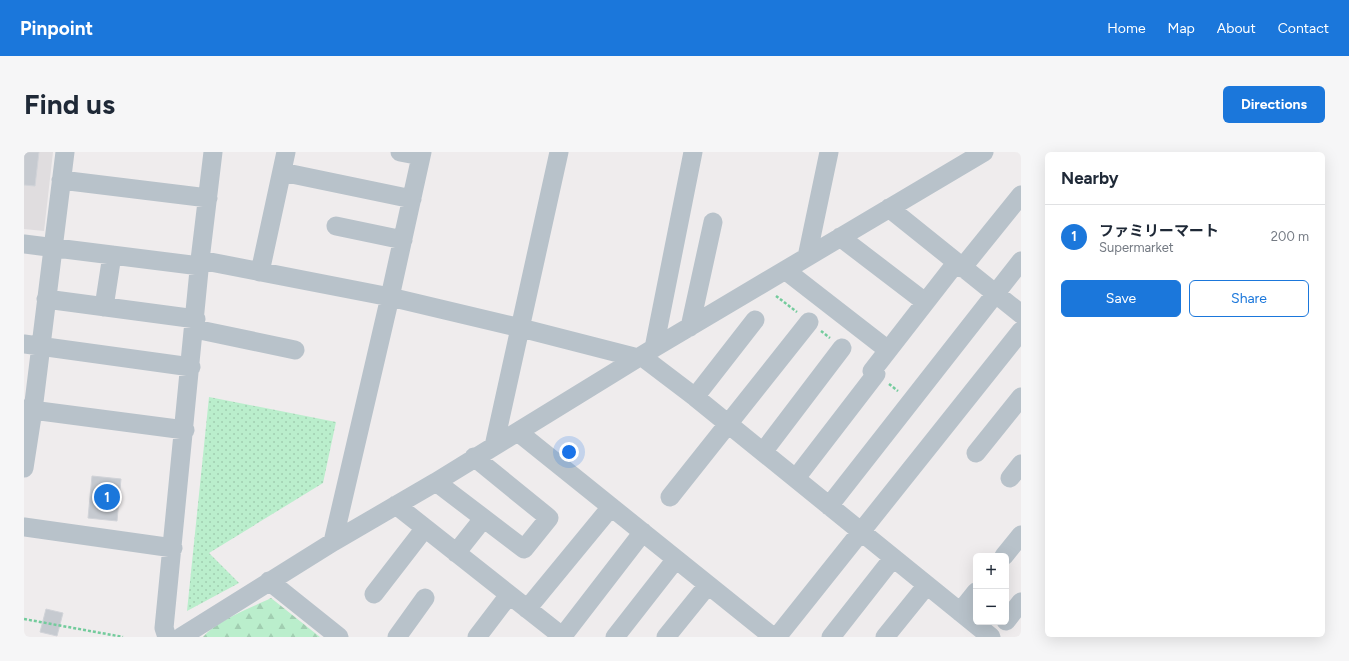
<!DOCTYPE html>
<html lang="en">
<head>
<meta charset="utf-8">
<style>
	body { margin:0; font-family:Figtree,"Noto Sans JP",sans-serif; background:#f6f6f7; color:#1f2937 }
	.controls { position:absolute; right:12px; bottom:12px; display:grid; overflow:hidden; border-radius:6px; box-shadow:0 4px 16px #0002 }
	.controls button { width:36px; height:36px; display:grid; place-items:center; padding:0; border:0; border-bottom:1px solid #e0e1e3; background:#fff; color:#1f2937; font:20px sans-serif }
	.you { position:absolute; left:545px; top:300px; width:14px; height:14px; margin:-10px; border:3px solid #fff; border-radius:50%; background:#1a73e8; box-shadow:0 0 0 6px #1a73e833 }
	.badge { display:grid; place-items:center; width:26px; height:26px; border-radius:50%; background:#1b77db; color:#fff; font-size:13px; font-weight:700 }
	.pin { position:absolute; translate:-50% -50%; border:2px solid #fff; box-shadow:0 1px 4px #0006 }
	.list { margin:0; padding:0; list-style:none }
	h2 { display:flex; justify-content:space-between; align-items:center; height:52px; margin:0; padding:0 16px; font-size:17px }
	h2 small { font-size:13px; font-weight:400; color:#747a83 }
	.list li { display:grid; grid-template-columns:26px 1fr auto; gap:12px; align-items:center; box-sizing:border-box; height:64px; padding:0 16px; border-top:1px solid #e0e1e3 }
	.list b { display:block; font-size:15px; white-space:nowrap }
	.list p { margin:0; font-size:13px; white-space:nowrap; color:#747a83 }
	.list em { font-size:13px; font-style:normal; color:#747a83 }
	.actions { display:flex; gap:8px; padding:12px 16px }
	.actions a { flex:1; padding:9px 0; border:1px solid #1b77db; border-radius:6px; text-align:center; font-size:14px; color:#1b77db }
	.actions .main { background:#1b77db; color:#fff }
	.map { position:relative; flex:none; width:997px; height:485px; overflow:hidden; border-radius:6px }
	header { display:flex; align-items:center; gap:24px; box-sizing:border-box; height:56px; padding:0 20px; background:#1b77db; color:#fff }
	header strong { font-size:19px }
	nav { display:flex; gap:22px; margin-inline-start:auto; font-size:14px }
	.intro { display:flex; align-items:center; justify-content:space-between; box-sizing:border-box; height:96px; padding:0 24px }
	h1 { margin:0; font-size:28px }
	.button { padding:10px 18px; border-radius:6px; background:#1b77db; color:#fff; font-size:14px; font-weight:700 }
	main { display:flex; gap:24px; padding:0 24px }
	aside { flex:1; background:#fff; border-radius:6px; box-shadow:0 4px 16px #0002 }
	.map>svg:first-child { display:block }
	.education { fill:#e0dddf }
	.grass { fill:url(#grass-dots) }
	.forest { fill:url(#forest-firs) }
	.building { fill:#c6cad0; stroke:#d1d3d8 }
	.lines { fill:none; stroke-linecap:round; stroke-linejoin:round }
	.path { stroke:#73cb9c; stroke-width:2.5; stroke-dasharray:3 2; stroke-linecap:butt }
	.minor { stroke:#b8c2ca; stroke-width:19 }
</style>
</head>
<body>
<header>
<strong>Pinpoint</strong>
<nav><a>Home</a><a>Map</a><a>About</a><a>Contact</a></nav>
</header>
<div class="intro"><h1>Find us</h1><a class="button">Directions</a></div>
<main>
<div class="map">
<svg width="997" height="485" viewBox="0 0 997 485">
	<defs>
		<pattern id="grass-dots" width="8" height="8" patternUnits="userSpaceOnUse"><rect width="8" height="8" fill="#baeecc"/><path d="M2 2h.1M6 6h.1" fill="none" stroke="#a1ceb1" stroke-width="1.8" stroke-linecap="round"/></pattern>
		<pattern id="forest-firs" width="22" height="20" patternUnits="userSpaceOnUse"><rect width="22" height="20" fill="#baeecc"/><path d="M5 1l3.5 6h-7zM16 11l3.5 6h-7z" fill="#a1ceb1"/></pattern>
	</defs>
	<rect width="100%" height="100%" fill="#efeced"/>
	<path class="education" d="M0 0H29L20 79 0 77Z"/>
	<path class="grass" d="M185 245 312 270 299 331 185 401 215 431 163 459Z"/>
	<path class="forest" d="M247 446 296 485H179C193 468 227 456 247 446Z"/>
	<path class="building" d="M0 0H15L11 34 0 33Z
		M68 324 97 327 93 369 64 366Z
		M22 457 39 461 33 484 16 480Z"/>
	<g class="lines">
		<path class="path" d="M752 144 773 160
			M797 179 806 186
			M865 232 874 239
			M0 467 99 485"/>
		<path class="minor" d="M376 0 397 4
			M258 20 388 47
			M37 28 184 46
			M865 56 997 162
			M312 74 379 88
			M816 85 901 150
			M0 92 176 114
			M783 105 805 0
			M176 108 366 145 497 176 614 206
			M938 116 997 43
			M761 118 864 198
			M236 120 262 0
			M22 147 172 167
			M80 155 88 103
			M666 175 689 70
			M171 177 271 198
			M0 192 167 215
			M630 196 669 0
			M617 204 671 245 967 485
			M848 219 932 111
			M671 245 731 168
			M0 257 161 278
			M494 280 749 485
			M470 294 535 0
			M739 300 818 196
			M952 301 997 245
			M0 316 9 258 41 0
			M772 326 852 222
			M986 326 997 312
			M412 330 500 397 525 366 450 305
			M646 345 785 170
			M372 353 539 485
			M805 354 997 109
			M0 375 149 396
			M309 390 366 145 398 0
			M432 401 459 367
			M980 404 997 383
			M245 429 315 485
			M350 442 401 376
			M503 457 587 355
			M936 460 952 440
			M982 469 997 450
			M143 485 140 476 176 108 189 0
			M157 485 309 390 412 330 630 196 960 0
			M373 485 401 446
			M453 485 485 443
			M538 485 619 380
			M591 485 652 407
			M642 485 684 433
			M753 485 997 179
			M807 485 869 406
			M861 485 903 433"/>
	</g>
</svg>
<div class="controls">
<button>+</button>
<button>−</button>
</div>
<div class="you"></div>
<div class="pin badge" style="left:83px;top:345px">1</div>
</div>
<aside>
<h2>Nearby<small></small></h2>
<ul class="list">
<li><span class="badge">1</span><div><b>ファミリーマート</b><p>Supermarket</p></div><em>200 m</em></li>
</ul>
<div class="actions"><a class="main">Save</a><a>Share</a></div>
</aside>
</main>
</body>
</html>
